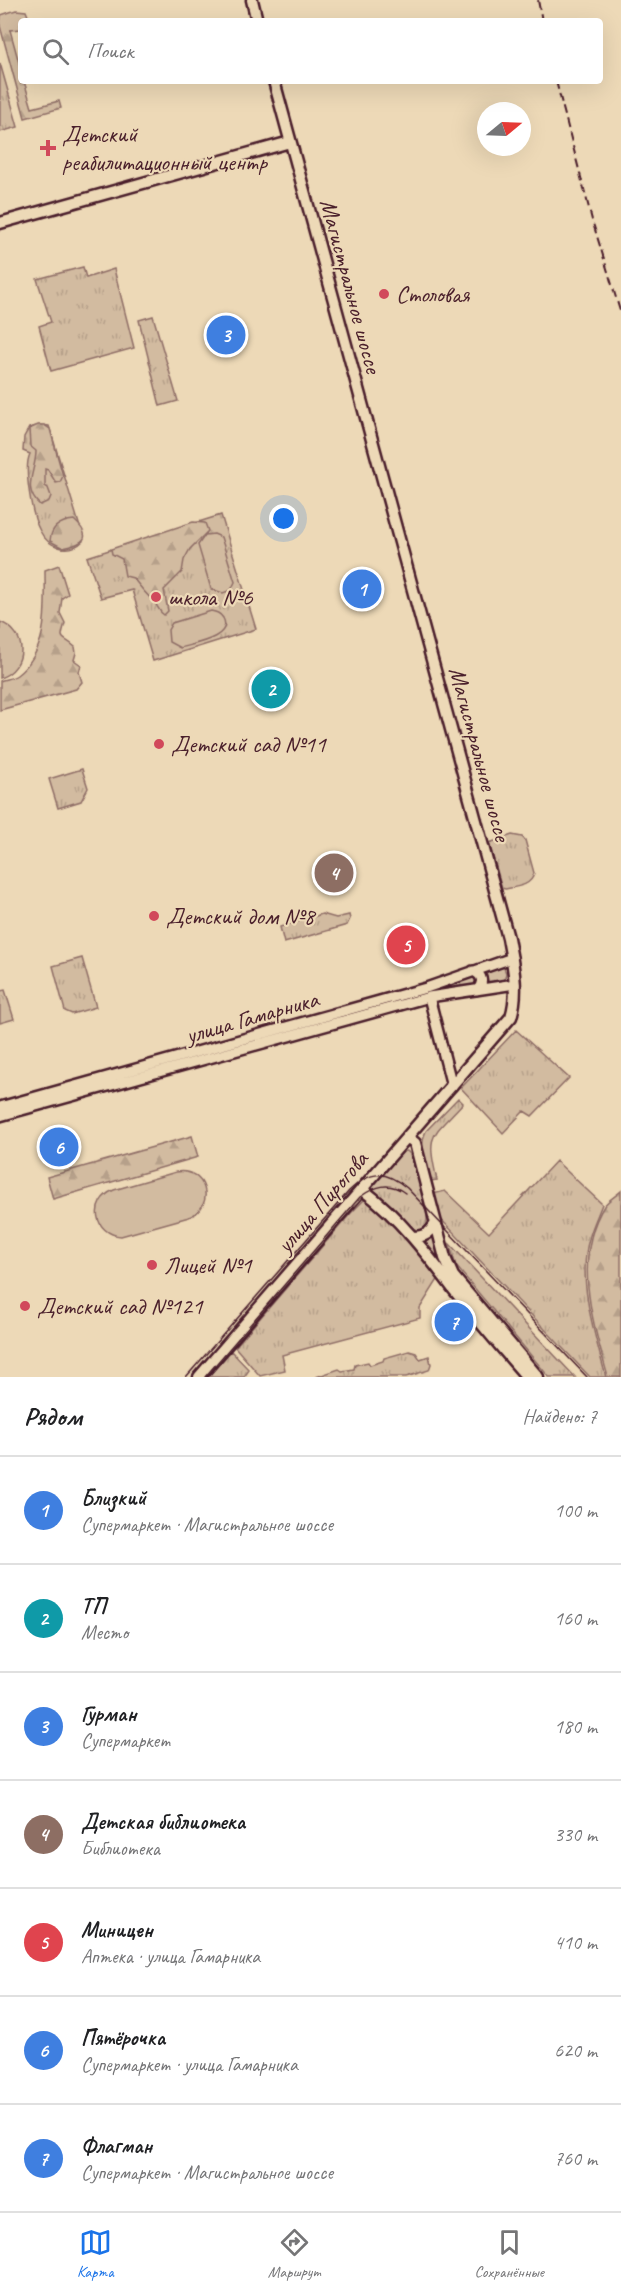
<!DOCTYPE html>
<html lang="ru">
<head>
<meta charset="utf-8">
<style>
	body { margin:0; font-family:Caveat,sans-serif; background:#f2f2f2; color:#202124 }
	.compass { position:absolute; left:477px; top:102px; width:54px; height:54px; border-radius:50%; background:#fff; box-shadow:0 6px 24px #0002; rotate:71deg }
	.you { position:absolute; left:284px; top:519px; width:21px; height:21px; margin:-15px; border:4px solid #fff; border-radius:50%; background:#1a73e8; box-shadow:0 0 0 9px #1a73e833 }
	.badge { display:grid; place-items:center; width:39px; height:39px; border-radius:50%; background:#1a73e8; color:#fff; font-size:20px; font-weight:700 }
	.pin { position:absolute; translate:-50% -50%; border:3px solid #fff; box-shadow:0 2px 6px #0006 }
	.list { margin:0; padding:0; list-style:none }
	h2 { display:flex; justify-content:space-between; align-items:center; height:78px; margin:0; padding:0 24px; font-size:26px }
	h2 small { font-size:20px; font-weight:400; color:#757577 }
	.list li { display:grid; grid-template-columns:39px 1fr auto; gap:18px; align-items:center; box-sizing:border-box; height:108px; padding:0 24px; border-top:2px solid #e0e0e0 }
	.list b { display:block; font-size:22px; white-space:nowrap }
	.list p { margin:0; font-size:20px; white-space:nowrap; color:#757577 }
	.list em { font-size:20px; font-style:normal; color:#757577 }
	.icon { flex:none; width:33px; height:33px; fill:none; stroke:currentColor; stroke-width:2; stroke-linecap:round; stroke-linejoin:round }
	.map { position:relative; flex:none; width:621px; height:1377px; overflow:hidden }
	.search { position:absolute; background:#fff; box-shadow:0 6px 24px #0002; left:18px; right:18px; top:18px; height:66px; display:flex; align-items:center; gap:15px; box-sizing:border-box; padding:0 21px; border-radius:6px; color:#757577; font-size:22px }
	.sheet { height:834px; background:#fff }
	nav { display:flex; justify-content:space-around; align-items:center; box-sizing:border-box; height:84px; border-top:2px solid #e0e0e0; background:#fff; font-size:16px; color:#757577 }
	nav a { display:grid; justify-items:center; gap:3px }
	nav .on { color:#1a73e8 }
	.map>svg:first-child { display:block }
	.grass { fill:url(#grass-tufts); stroke:#8e6d66; stroke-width:1.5 }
	.forest { fill:url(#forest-firs); stroke:#8e6d66; stroke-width:1.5 }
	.pitch { fill:#d2bba0; stroke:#8e6d66; stroke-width:1.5 }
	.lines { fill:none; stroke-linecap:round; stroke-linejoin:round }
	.tertiary-casing { stroke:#4a1f2b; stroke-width:14 }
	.secondary-casing { stroke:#4a1f2b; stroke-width:15 }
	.tertiary { stroke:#edd9b7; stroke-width:9 }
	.secondary { stroke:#edd9b7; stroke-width:10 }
	.tram { stroke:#4a1f2b; stroke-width:1.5 }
	.rail { stroke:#4a1f2b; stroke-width:2; stroke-dasharray:9 4.5; stroke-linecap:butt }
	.poi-dot { fill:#d1495b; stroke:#edd9b7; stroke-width:2 }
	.labels { text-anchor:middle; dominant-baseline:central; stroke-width:4.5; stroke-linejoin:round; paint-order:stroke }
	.poi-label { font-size:24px; fill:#4a1f2b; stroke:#edd9b7; text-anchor:start }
	.street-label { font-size:24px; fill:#4a1f2b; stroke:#edd9b7 }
</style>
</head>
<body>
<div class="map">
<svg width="621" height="1377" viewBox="0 0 621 1377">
	<defs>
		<pattern id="grass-tufts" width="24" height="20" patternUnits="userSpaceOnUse" patternTransform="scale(1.5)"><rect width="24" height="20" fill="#d2bba0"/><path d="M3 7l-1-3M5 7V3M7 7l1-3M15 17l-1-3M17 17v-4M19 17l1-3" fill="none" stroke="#b6a08a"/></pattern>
		<pattern id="forest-firs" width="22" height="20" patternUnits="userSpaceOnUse" patternTransform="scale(1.5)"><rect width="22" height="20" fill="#d2bba0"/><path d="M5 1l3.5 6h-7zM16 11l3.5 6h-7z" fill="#b6a08a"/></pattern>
	</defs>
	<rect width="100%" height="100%" fill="#edd9b7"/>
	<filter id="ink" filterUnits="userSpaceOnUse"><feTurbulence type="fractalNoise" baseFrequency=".0167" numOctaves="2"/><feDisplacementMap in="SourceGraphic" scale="12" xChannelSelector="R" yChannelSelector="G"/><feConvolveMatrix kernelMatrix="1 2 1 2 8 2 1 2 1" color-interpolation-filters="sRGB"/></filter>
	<g filter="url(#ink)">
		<path class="grass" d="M0 63 18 127 0 132Z
			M83 267 86 278 114 269 134 348 51 371 39 326 51 322 37 279Z
			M153 316 178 401 160 406 139 320Z
			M41 425 49 426 50 429 82 534 83 541C69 555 48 547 40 531 32 517 23 468 30 454L23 451 24 437 29 428Z
			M221 515 256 629 153 661 132 590 101 598 87 557Z
			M82 769 88 788 81 801 58 808 49 779Z
			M512 835 522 837 525 840 534 873C532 886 516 887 505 889L502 888 489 843Z
			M322 914 336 918 349 915 350 919 347 925 284 943 280 927Z
			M82 958 96 1007 72 1014 65 1011 53 966Z
			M499 966 504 968 506 973 505 978 501 981 428 995 228 1049Z
			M5 990 14 1019 0 1023V991Z
			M516 1030 569 1078 532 1116 524 1111 503 1133 461 1088Z
			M458 1098 463 1103C431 1138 426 1132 437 1180L430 1181C427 1165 418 1147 426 1131Z
			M407 1151 410 1154 427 1205V1225L421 1231 414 1229 375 1194 372 1188 373 1183 399 1152Z
			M556 1161 602 1204C598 1215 592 1227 589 1239 577 1280 595 1336 606 1377H590L438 1216 433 1194 445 1191 489 1233Z
			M364 1200H370L380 1208 435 1268 439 1278 420 1308V1318L282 1355 285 1370 260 1376 235 1347 351 1213Z
			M433 1234 444 1267 422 1241Z
			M449 1243 575 1377H549L456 1266Z
			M231 1351 249 1370 244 1377H208Z
			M409 1351 416 1353 420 1359 429 1356 431 1364 429 1370 406 1377H316L339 1369 342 1371 354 1369 355 1365 368 1362 370 1365 383 1361 384 1358Z"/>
		<path class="forest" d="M16 10 26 11 30 21H21V29L10 30 21 70V81H24L32 108 59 101 61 108 25 118 0 26 1 15Z
			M38 425H44L50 429 63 476 60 482 56 483 48 470 45 469V486L48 488 51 496 49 501 40 505C21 488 36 472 36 451L30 446 29 429Z
			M74 520C94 538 83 544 63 548L50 541C51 526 61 521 74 520Z
			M193 522 205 523 208 531 190 549 184 560 182 572 164 590 168 611 164 615C158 611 159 607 154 602 146 594 140 587 133 578L125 576 122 559 112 554 111 549Z
			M59 565 68 594 62 598 60 613 65 623C59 643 62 635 75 647L76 653 74 660 81 665 79 672 82 682 76 689 0 710V681C5 679 13 678 17 675 50 650 45 606 45 570Z
			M192 1136 198 1157 53 1199 47 1177Z
			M621 1191V1377H608C593 1323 572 1258 604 1206 608 1200 616 1196 621 1191Z"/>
		<path class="pitch" d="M214 534 221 537 235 582 231 590 223 593 211 589 198 545 205 535Z
			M211 611C216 612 220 613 223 618 234 638 192 644 180 648L169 642 168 630 172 623Z
			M0 622C28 632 28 668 0 678Z
			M176 1172C206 1167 217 1206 189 1217L121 1236C94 1234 88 1201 114 1190Z"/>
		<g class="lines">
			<g class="tertiary-casing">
				<path id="tertiary" d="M473 971C483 975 484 983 477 990
					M429 997 452 1086
					M0 1107 426 988 512 958
					M0 1116 429 997 515 984"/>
			</g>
			<g class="secondary-casing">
				<path id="secondary" d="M252 0 257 21
					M0 223 290 142
					M407 1137 415 1143 445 1258 453 1276 538 1377
					M362 1189C400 1218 427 1254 455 1291 478 1321 503 1349 527 1377
					M413 1237C425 1237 430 1233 436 1223
					M199 1377 511 1017C519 991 513 965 508 938L274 81"/>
			</g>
			<use href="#tertiary" class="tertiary"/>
			<use href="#secondary" class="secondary"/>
			<path class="tram" d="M186 1377 349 1191C370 1171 384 1169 407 1188L587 1377
				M205 1377 360 1197C375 1186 389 1181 405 1193"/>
			<path class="rail" d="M538 0 542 21
				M556 81 592 220 621 314"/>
		</g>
	</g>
	<g class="poi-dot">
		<path d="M45 139h6v6h6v6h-6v6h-6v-6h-6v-6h6z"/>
		<circle cx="384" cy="294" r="6"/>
		<circle cx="156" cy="597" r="6"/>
		<circle cx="159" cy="744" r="6"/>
		<circle cx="154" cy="916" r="6"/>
		<circle cx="152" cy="1265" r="6"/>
		<circle cx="25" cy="1306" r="6"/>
	</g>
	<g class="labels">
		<g class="poi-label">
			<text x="62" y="134">Детский<tspan x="62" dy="28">реабилитационный центр</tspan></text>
			<text x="396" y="294">Столовая</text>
			<text x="168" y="597">школа №6</text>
			<text x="171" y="744">Детский сад №11</text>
			<text x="166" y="916">Детский дом №8</text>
			<text x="164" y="1265">Лицей №1</text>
			<text x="37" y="1306">Детский сад №121</text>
		</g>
		<g class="street-label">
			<text transform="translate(351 286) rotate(75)">Магистральное шоссе</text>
			<text transform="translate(480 754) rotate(75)">Магистральное шоссе</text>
			<text transform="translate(252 1017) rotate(-16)">улица Гамарника</text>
			<text transform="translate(322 1202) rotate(-49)">улица Пирогова</text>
		</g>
	</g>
</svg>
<svg class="compass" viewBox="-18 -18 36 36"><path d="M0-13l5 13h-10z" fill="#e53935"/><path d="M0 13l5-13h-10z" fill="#757577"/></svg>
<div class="you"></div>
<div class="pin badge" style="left:362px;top:589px;background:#3f7fe0">1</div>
<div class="pin badge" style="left:271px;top:689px;background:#0f9aa8">2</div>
<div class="pin badge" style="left:226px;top:335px;background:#3f7fe0">3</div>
<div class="pin badge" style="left:334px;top:873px;background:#8d6e63">4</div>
<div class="pin badge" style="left:406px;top:945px;background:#e0444e">5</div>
<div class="pin badge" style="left:59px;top:1147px;background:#3f7fe0">6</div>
<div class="pin badge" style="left:454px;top:1322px;background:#3f7fe0">7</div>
<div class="search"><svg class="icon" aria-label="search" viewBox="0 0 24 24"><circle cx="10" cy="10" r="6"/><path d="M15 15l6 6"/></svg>Поиск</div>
</div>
<section class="sheet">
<h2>Рядом<small>Найдено: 7</small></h2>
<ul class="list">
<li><span class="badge" style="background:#3f7fe0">1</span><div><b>Близкий</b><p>Супермаркет · Магистральное шоссе</p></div><em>100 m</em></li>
<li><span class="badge" style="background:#0f9aa8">2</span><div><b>ТП</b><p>Место</p></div><em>160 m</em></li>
<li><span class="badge" style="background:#3f7fe0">3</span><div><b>Гурман</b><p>Супермаркет</p></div><em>180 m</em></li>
<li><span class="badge" style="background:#8d6e63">4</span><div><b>Детская библиотека</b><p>Библиотека</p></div><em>330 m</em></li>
<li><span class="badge" style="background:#e0444e">5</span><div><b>Миницен</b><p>Аптека · улица Гамарника</p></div><em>410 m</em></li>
<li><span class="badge" style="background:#3f7fe0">6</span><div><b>Пятёрочка</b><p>Супермаркет · улица Гамарника</p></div><em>620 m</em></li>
<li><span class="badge" style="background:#3f7fe0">7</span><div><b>Флагман</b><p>Супермаркет · Магистральное шоссе</p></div><em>760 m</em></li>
</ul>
</section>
<nav>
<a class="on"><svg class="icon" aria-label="map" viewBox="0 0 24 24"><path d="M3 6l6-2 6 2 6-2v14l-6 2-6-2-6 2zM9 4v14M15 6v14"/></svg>Карта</a>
<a><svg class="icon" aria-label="directions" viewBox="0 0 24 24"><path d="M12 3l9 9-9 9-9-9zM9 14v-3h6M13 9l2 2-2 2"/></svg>Маршрут</a>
<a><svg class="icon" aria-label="saved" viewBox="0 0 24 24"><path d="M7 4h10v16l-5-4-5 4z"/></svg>Сохранённые</a>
</nav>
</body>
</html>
